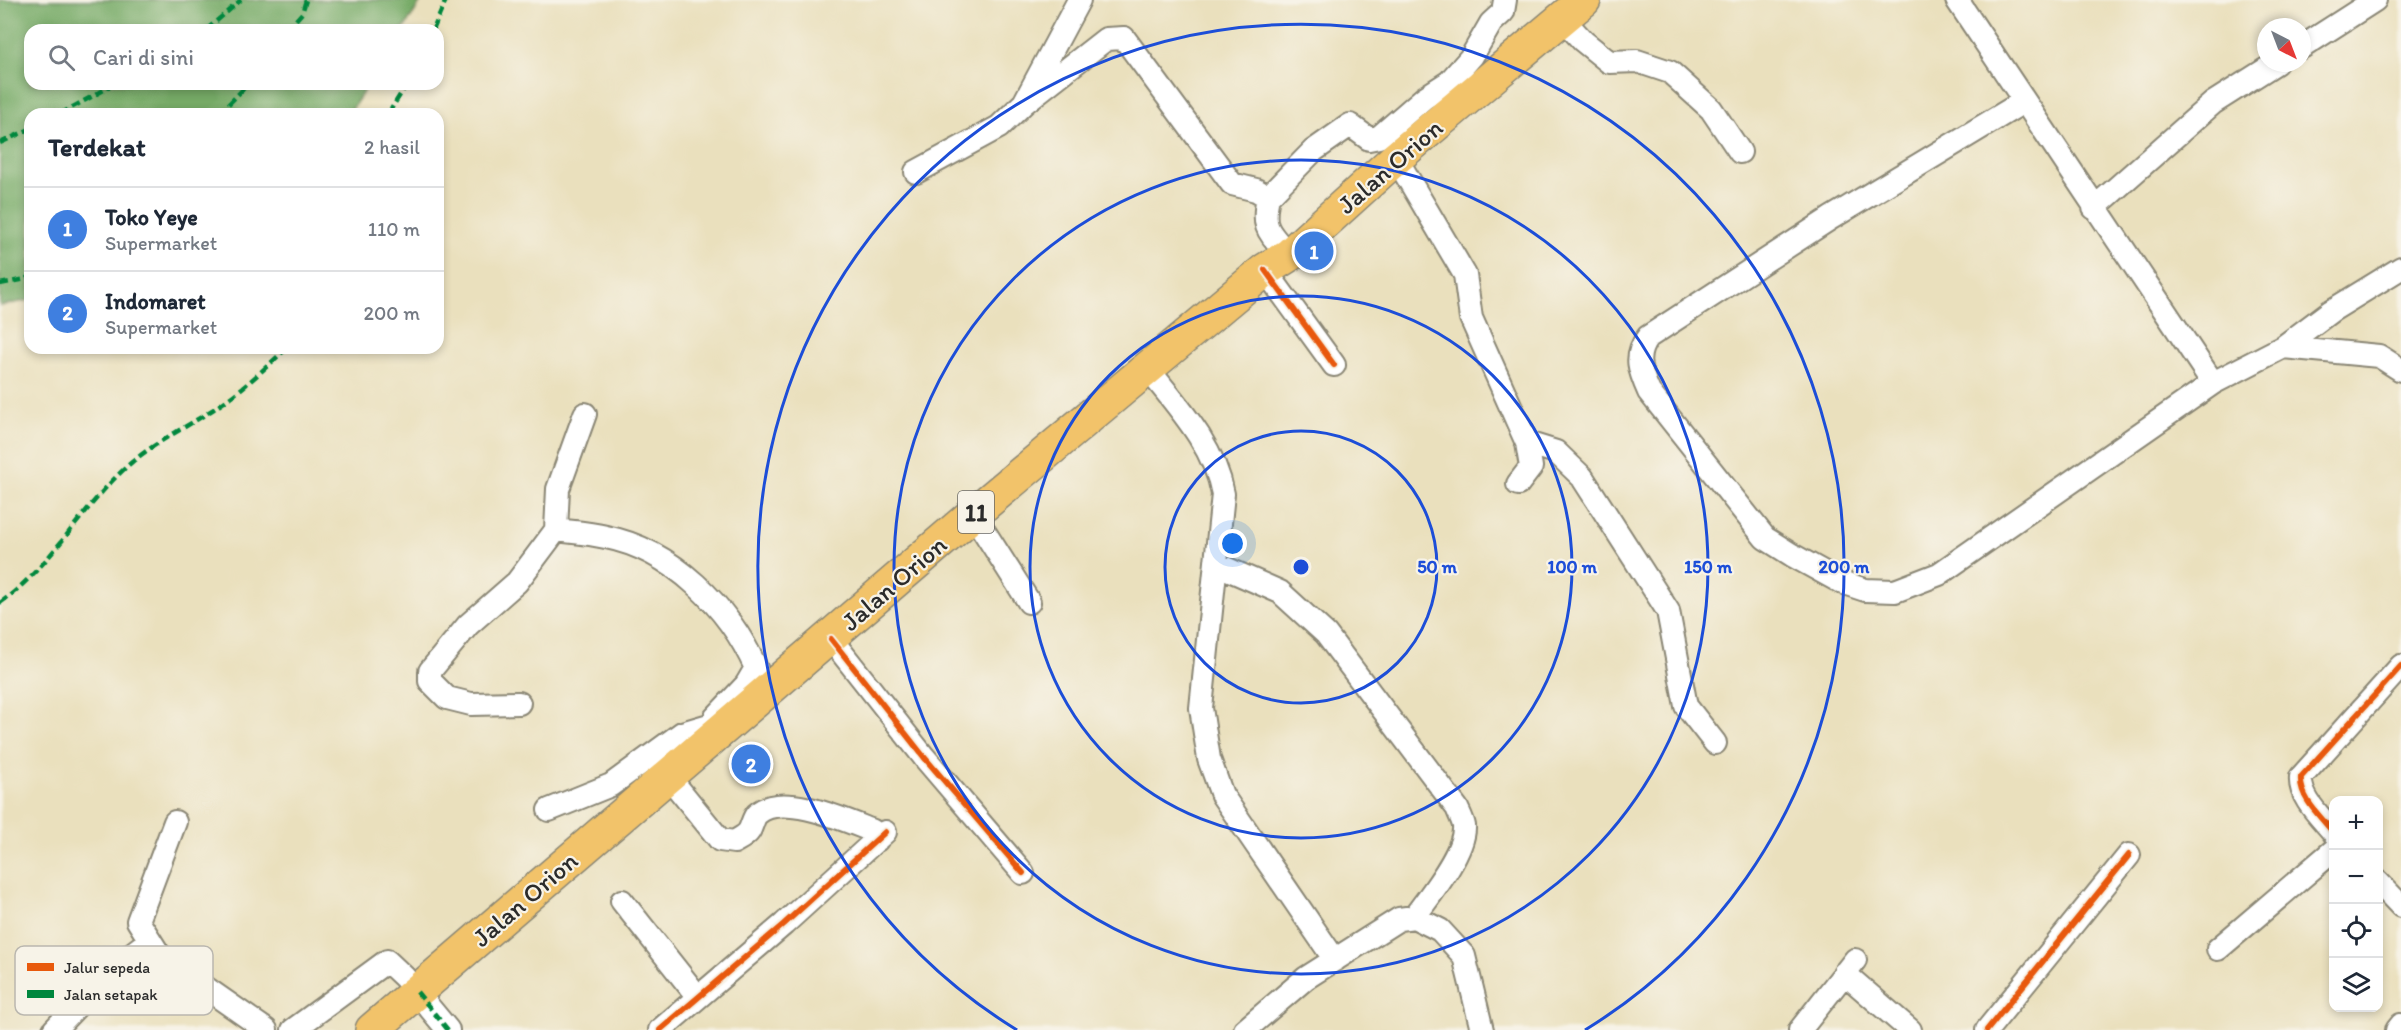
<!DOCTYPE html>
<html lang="id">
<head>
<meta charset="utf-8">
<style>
	body { margin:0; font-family:Itim,sans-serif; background:#f2f2f3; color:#1f2937 }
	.controls { position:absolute; right:18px; bottom:18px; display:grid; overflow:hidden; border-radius:12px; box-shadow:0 3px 9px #0003 }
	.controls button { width:54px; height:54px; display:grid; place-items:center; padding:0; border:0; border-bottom:2px solid #e0e1e3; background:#fff; color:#1f2937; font:30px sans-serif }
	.compass { position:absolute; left:2257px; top:18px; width:54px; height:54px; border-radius:50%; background:#fff; box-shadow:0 3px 9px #0003; rotate:138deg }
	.you { position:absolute; left:1233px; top:544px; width:21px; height:21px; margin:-15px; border:4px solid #fff; border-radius:50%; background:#1a73e8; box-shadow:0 0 0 9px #1a73e833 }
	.badge { display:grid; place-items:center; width:39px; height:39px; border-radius:50%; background:#d1495b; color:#fff; font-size:20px; font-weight:700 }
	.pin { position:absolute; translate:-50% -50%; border:3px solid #fff; box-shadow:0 2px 6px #0006 }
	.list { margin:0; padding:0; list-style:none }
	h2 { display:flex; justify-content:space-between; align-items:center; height:78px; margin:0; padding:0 24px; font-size:26px }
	h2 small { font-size:20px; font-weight:400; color:#747a83 }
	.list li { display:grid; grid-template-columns:39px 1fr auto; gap:18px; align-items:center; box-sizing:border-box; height:84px; padding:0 24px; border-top:2px solid #e0e1e3 }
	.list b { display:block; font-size:22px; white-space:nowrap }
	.list p { margin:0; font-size:20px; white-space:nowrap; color:#747a83 }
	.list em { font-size:20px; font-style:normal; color:#747a83 }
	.icon { flex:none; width:33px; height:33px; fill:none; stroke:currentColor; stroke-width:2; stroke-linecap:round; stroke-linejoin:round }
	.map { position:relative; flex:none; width:2401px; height:1030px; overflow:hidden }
	.search { position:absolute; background:#fff; box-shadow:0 3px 9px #0003; left:24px; top:24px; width:420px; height:66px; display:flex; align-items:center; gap:15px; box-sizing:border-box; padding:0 21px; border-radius:18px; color:#747a83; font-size:22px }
	.panel { position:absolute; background:#fff; box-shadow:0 3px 9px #0003; left:24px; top:108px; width:420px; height:246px; border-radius:18px }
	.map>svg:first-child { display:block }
	.forest { fill:#76aa66; stroke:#506a48; stroke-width:1.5 }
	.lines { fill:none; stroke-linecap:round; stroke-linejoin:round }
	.minor-casing { stroke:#8a8674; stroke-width:26 }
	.highway-casing { stroke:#8a8674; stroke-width:36 }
	.minor { stroke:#fff; stroke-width:22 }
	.highway { stroke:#f2c36a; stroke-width:33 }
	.quiet { stroke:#00873e; stroke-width:4.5; stroke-dasharray:9 4.5; stroke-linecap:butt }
	.cycleway-casing { stroke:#f7f3e8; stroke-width:10 }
	.cycleway { stroke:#e8590c; stroke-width:6 }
	.ring { fill:none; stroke:#1d4ed8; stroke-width:3 }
	.labels { text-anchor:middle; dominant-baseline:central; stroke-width:4.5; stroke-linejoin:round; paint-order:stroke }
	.shield { fill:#f7f3e8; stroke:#686764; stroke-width:1.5 }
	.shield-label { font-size:24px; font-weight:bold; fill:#2b2b2b }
	.street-label { font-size:26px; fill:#2b2b2b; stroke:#f7f3e8 }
	.key { fill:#f7f3e8; stroke:#bab7af; stroke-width:1.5 }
	.key-label { font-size:16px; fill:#2b2b2b }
	.centre { fill:#1d4ed8; stroke:#f7f3e8; stroke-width:3 }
	.ring-label { font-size:18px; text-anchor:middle; font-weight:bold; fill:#1d4ed8; stroke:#f7f3e8; stroke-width:4.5; stroke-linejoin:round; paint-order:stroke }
</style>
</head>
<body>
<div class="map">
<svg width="2401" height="1030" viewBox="0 0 2401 1030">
	<rect width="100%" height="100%" fill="#f7f3e8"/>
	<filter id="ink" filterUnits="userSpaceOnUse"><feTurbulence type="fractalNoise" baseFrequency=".0167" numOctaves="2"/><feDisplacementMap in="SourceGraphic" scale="12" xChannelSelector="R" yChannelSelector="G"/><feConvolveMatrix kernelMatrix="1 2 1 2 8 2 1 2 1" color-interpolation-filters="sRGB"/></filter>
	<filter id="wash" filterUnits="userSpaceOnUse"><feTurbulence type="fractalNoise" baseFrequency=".008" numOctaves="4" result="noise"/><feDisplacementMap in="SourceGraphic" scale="24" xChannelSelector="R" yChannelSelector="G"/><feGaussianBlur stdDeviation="1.35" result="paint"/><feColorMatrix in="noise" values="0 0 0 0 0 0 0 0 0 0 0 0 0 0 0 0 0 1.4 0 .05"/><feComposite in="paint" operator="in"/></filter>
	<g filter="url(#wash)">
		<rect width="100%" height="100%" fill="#eae0bd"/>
		<path class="forest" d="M0 0H422L403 30H30V84H368L349 114H30V300L0 306Z"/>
	</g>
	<g filter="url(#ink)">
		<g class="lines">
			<g class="minor-casing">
				<path id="minor" d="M1079 0 1024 103 1106 39 1124 38 1232 184 1256 190 1268 197C1261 229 1269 232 1289 255
					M1957 0 2213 383
					M1562 18 1583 41 1609 62 1637 61 1670 72 1711 109 1740 152
					M2302 47 2375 0
					M2023 102 1831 218 1648 337C1633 356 1640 372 1649 392L1765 538 1792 555 1841 582 1865 590 1895 591 1939 574 2213 383 2283 347 2331 311 2401 268
					M1396 158 1465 275 1471 318 1527 443 1556 452 1582 477 1668 611 1686 706 1715 743
					M916 172 999 127 1024 103
					M1268 197 1313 151 1350 125 1369 139 1379 137 1424 98 1449 82 1472 56 1491 23 1503 12 1505 0
					M2094 208 2213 103 2276 63
					M1265 270 1334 365
					M2283 347 2379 356 2401 370
					M1148 369C1178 407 1214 445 1223 494L1201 708 1209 759 1222 795 1335 960
					M1518 484 1531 467 1527 443
					M973 514 1029 602
					M556 530C572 532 589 533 606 537 672 550 729 607 756 668L746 685 715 718
					M1216 564 1280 592 1326 634 1457 808C1459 813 1463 820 1464 826 1466 851 1429 897 1414 917
					M831 639 924 757 1023 873
					M519 703 471 704 447 698 430 681V671L468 625 517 582 556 530 558 489 585 414
					M668 776 720 840 734 842C739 839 746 836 749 831 752 826 753 818 757 814 781 791 847 821 873 831L877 840
					M549 810 611 785 682 733 709 725
					M175 822 138 921 160 956 266 1030
					M2334 833C2321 817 2299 798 2301 777L2401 666
					M2378 882 2401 906
					M622 901 698 997
					M2218 949 2334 850
					M1844 973 1910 1030
					M54 1030 112 969 150 940
					M293 1030 387 961 404 977 448 1030
					M660 1030 784 924 885 832
					M1245 1030 1306 978 1399 919 1414 917 1440 930 1464 956 1482 1030
					M1800 1030 1855 960
					M1987 1030 2129 855
					M2397 1030 2401 1025"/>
			</g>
			<g class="highway-casing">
				<path id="highway" d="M372 1030 973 514 1265 270 1289 255 1396 158 1584 0"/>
			</g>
			<use href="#minor" class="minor"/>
			<use href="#highway" class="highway"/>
			<path class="quiet" d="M206 30 241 0
				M287 30 302 13 306 0
				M433 30 446 0
				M60 114 115 84
				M219 114 248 84
				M388 114 407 84
				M0 143 30 129
				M0 284 26 279 30 275
				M0 603C53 565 83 504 132 462 156 442 183 429 209 412 237 395 263 370 287 348
				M417 992 448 1030"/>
			<g class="cycleway-casing">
				<path id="cycleway" d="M1265 270 1334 365
					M831 639 924 757 1023 873
					M2334 833C2321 817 2299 798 2301 777L2401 666
					M660 1030 784 924 885 832
					M1987 1030 2129 855"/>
			</g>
			<use href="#cycleway" class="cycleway"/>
		</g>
	</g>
	<g class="ring">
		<circle cx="1301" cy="567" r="136"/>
		<circle cx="1301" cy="567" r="271"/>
		<circle cx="1301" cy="567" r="407"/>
		<path d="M1017 1030A543 543 0 1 1 1585 1030"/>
	</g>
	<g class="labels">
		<rect class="shield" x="958" y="491" width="36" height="42" rx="4.5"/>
		<g class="shield-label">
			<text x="976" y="512">11</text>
		</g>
		<g class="street-label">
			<text transform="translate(1390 166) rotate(-41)">Jalan Orion</text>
			<text transform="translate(894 583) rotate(-41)">Jalan Orion</text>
			<text transform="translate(525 899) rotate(-41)">Jalan Orion</text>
		</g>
	</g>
	<rect x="15" y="946" width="198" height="69" rx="9" class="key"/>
	<rect x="27" y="963" width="27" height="8" fill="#e8590c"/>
	<rect x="27" y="990" width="27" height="8" fill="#00873e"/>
	<g class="key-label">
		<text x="64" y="973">Jalur sepeda</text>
		<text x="64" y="1000">Jalan setapak</text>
	</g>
	<circle cx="1301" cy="567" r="9" class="centre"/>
	<g class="ring-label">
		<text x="1437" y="573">50 m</text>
		<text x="1572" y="573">100 m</text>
		<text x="1708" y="573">150 m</text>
		<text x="1844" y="573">200 m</text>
	</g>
</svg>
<div class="controls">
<button>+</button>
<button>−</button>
<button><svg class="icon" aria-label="locate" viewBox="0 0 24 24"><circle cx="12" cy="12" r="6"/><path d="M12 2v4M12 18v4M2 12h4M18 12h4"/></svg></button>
<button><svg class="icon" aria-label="layers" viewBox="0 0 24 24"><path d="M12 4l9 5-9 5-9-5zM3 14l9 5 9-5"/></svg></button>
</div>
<svg class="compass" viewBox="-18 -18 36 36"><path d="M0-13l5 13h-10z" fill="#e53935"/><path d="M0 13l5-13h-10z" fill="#747a83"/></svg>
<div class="you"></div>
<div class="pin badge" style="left:1314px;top:251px;background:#3f7fe0">1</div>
<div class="pin badge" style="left:751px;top:764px;background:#3f7fe0">2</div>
<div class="search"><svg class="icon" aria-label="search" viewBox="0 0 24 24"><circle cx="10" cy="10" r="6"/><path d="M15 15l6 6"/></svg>Cari di sini</div>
<section class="panel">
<h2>Terdekat<small>2 hasil</small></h2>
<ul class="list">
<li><span class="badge" style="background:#3f7fe0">1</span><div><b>Toko Yeye</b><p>Supermarket</p></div><em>110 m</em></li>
<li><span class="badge" style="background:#3f7fe0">2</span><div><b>Indomaret</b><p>Supermarket</p></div><em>200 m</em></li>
</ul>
</section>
</div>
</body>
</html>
